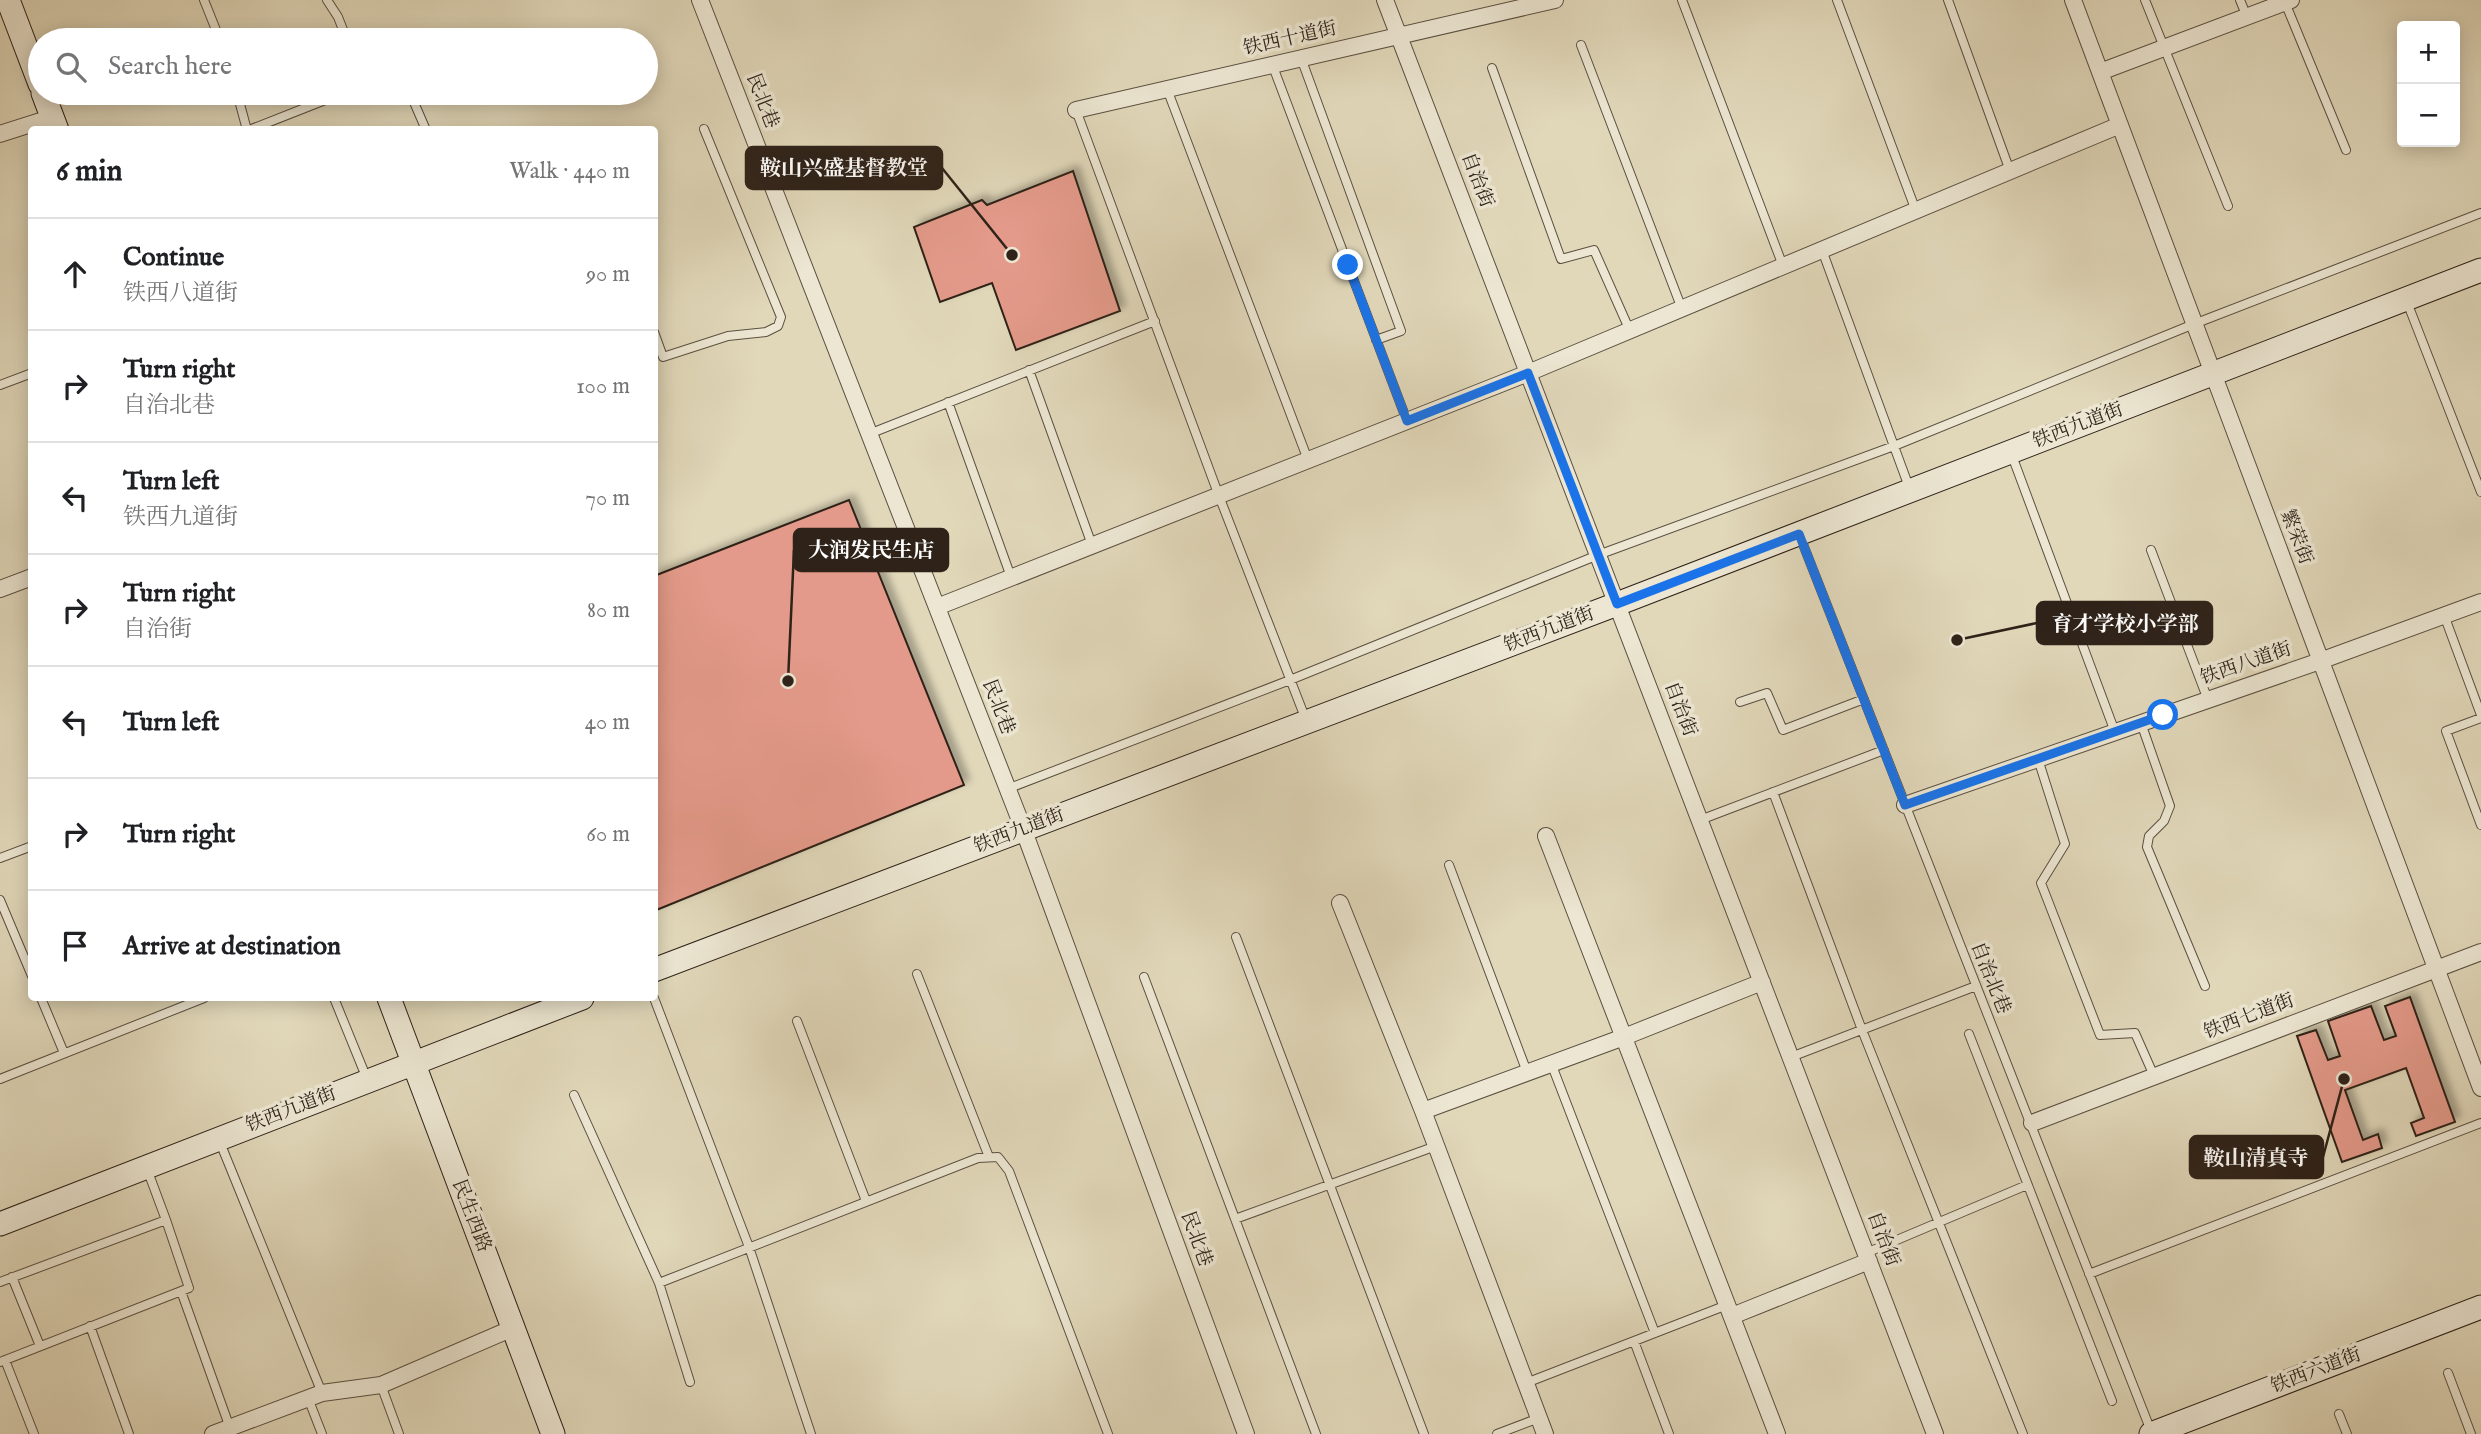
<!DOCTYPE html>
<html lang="en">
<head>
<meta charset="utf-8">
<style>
	body { margin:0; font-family:"IM FELL English","Noto Serif SC",serif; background:#f6f6f6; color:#202124 }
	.controls { position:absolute; right:21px; top:21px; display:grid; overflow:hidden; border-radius:7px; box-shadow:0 4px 18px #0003 }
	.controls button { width:63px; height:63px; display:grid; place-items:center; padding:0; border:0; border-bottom:2px solid #e0e0e0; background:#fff; color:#202124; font:35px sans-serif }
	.stop { position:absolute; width:21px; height:21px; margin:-16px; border:5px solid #1a73e8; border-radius:50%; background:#fff }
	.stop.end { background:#1a73e8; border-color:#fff; box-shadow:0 2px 7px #0008 }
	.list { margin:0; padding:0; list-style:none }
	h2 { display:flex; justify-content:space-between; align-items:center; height:91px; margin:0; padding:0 28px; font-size:30px }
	h2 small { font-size:23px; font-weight:400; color:#757577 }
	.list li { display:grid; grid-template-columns:46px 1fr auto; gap:21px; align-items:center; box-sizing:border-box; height:112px; padding:0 28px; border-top:2px solid #e0e0e0 }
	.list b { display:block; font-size:26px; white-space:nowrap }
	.list p { margin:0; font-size:23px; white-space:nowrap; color:#757577 }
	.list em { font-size:23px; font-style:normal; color:#757577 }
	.icon { flex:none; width:38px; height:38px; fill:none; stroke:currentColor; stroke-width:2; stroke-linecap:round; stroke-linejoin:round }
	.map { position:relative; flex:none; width:2481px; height:1434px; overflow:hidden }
	.search { position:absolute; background:#fff; box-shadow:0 4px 18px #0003; left:28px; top:28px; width:630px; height:77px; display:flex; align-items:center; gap:18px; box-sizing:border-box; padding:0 24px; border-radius:38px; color:#757577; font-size:26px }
	.panel { position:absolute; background:#fff; box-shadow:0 4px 18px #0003; left:28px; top:126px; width:630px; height:875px; border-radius:7px }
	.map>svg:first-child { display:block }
	.building { fill:#e49a8a; stroke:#2e2219; stroke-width:2; filter:url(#shadow) }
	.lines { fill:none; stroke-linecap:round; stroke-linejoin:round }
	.lane-casing { stroke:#5b5041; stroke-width:10 }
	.street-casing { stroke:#5b5041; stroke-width:18 }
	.secondary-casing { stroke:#2e2219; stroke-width:25 }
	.lane { stroke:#ece6d2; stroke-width:8 }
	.street { stroke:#ece6d2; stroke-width:16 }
	.secondary { stroke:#ece6d2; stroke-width:23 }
	.route { stroke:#1a73e8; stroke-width:9 }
	.labels { text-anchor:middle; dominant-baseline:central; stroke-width:7; stroke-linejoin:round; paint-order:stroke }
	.street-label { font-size:19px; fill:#2e2219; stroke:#ece6d2 }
	.leader { fill:none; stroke:#2e2219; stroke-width:2.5 }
	.callout-dot { fill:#2e2219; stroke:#ece6d2; stroke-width:2.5 }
	.callout { fill:#2e2219; stroke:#2e2219; stroke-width:2.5 }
	.callout-label { font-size:21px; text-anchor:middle; font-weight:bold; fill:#fff }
</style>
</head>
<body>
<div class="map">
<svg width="2481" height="1434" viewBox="0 0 2481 1434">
	<defs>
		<filter id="shadow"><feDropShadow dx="5.5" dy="-5.5" stdDeviation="3.5" flood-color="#0004"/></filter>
	</defs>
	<rect width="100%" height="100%" fill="#e1d8ba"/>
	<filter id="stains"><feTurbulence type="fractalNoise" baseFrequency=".00286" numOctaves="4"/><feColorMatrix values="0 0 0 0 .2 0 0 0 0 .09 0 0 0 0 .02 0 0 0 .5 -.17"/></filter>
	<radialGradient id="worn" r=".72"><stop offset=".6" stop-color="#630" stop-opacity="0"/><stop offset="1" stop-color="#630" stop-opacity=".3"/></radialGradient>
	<path class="building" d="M1073 171 1120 311 1016 350 992 283 940 302 914 227 982 200 987 205Z
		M849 500 964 785 654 911V576Z
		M2410 997 2455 1122 2416 1136 2411 1123 2424 1118 2406 1068 2345 1090 2363 1140 2378 1134 2382 1148 2342 1162 2297 1036 2316 1030 2328 1060 2340 1056 2328 1021 2371 1006 2384 1040 2396 1036 2385 1006Z"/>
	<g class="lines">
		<g class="lane-casing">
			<path id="lane" d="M204 0 220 40
				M327 0 338 17 347 40
				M1682 0 1783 266
				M1837 0 1916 211
				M1948 0 2010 171
				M2145 0 2228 206
				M2240 0 2247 17
				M2284 0 2346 150
				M1581 45 1682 309
				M1301 58 1401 331 1376 340
				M1272 64 1407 421
				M1492 68 1561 259 1594 250 1630 331
				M1167 89 1308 460
				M237 93 247 130
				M410 93 426 130
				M1076 110 1219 496 1306 720
				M249 130 343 93
				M1822 250 1909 487
				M2407 302 2481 492
				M654 332 663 357 728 336 766 332 778 326 781 317 704 129
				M1029 370 1092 545
				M0 385 32 373
				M948 402 1011 577
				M869 434 1155 321
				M2011 453 2115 732
				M1799 534 2151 1431
				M2151 550 2208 700
				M2444 615 2481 715
				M1740 702 1767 693 1783 730 1864 699
				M2481 718 2446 731 2481 825
				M2141 723 2170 806 2164 821 2149 836 2147 847 2205 986
				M2038 759 2065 844 2041 883 2100 1035 2135 1033 2154 1076
				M1007 789 1290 680 1598 555 1894 446 2194 324 2481 213
				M1773 792 1862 1030 2023 1434
				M1700 820 1884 750
				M0 858 32 846
				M1449 865 1527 1072
				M0 900 32 976
				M1236 937 1424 1434
				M917 974 989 1157
				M1144 977 1316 1434
				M41 998 64 1053
				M334 998 367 1079
				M654 998 749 1247 811 1434
				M797 1021 866 1201
				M1969 1034 2112 1401
				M1791 1057 1976 986
				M1551 1063 1655 1333
				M0 1079 204 998
				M574 1095 659 1283 690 1382
				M219 1140 322 1393
				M1235 1219 1436 1146
				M1866 1253 2027 1185
				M2089 1274 2481 1123
				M12 1277 40 1346
				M0 1282 166 1220 147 1169
				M659 1283 978 1158 998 1157 1009 1171 1108 1434
				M181 1291 230 1428
				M90 1326 129 1434
				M1634 1341 1669 1434
				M5 1360 34 1434
				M0 1362 189 1288 166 1220
				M2448 1373 2471 1434
				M1526 1383 1727 1305
				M381 1385 399 1434
				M308 1398 322 1434
				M2339 1414 2347 1434
				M1497 1434 1539 1418"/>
		</g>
		<g class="street-casing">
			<path id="street" d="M700 0 1021 823 1246 1434
				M1385 0 1935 1434
				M2073 0 2481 1088
				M2100 72 2291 0
				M1076 110 1555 0
				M0 134 53 117
				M0 589 32 577
				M937 607 1528 373 2120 125
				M1905 805 2320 661 2481 602
				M1546 836 1777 1434
				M1340 903 1423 1111 1545 1434
				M1423 1111 1624 1037 1762 982
				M2032 1123 2481 952
				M1732 1316 1869 1261
				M213 1434 322 1393 381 1385 513 1328"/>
		</g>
		<g class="secondary-casing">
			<path id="secondary" d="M8 0 40 84
				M43 93 57 130
				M654 970 1617 604 2481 270
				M389 998 553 1434
				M0 1224 582 998
				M2151 1434 2481 1307"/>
		</g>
		<use href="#lane" class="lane"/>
		<use href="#street" class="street"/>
		<use href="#secondary" class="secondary"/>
	</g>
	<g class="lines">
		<path class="route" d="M1348 265 1407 421 1528 373 1617 604 1799 534 1905 805 2163 715"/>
	</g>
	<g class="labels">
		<g class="street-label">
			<text transform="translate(1290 39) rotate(-13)">铁西十道街</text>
			<text transform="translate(762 101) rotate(69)">民北巷</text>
			<text transform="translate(1477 180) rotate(69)">自治街</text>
			<text transform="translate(2078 426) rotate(-21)">铁西九道街</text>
			<text transform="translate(2296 537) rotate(69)">繁荣街</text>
			<text transform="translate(1549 630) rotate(-21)">铁西九道街</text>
			<text transform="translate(2246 664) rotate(-19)">铁西八道街</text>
			<text transform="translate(998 707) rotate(69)">民北巷</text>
			<text transform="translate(1680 709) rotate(69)">自治街</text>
			<text transform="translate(1019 831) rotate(-21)">铁西九道街</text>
			<text transform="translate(1990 978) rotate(68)">自治北巷</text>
			<text transform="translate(2249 1017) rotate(-21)">铁西七道街</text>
			<text transform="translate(291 1110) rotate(-21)">铁西九道街</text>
			<text transform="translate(471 1216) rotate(69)">民生西路</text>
			<text transform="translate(1196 1239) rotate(70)">民北巷</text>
			<text transform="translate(1883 1239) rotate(69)">自治街</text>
			<text transform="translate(2316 1371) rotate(-21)">铁西六道街</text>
		</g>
	</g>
	<path class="leader" d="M1012 255L942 168M788 681L794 550M1957 640L2037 623M2344 1079L2323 1157"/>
	<g class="callout-dot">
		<circle cx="1012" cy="255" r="7"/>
		<circle cx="788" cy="681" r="7"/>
		<circle cx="1957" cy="640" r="7"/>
		<circle cx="2344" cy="1079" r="7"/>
	</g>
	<g class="callout">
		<rect x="746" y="147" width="196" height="42" rx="7"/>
		<rect x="794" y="529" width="154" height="42" rx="7"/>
		<rect x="2037" y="602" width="175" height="42" rx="7"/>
		<rect x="2190" y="1136" width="133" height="42" rx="7"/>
	</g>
	<g class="callout-label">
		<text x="844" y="175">鞍山兴盛基督教堂</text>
		<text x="871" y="557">大润发民生店</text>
		<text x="2125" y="631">育才学校小学部</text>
		<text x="2256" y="1165">鞍山清真寺</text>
	</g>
	<rect width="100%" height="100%" filter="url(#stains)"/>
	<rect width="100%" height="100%" fill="url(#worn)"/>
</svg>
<div class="controls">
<button>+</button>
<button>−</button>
</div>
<div class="stop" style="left:2163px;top:715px"></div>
<div class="stop end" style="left:1348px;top:265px"></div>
<div class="search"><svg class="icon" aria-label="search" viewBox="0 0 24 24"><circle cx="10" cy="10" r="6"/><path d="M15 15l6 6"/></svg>Search here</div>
<section class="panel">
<h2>6 min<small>Walk · 440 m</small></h2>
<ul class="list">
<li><svg class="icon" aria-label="ahead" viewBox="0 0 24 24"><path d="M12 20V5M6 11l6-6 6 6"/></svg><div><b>Continue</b><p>铁西八道街</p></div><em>90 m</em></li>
<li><svg class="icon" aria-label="right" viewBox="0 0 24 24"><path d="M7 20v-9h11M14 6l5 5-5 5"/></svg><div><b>Turn right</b><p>自治北巷</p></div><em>100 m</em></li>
<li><svg class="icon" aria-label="left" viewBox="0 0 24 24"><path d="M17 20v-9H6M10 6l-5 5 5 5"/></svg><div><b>Turn left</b><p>铁西九道街</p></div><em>70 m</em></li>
<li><svg class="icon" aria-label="right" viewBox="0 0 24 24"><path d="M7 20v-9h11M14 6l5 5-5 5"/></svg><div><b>Turn right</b><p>自治街</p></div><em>80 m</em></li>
<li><svg class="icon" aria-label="left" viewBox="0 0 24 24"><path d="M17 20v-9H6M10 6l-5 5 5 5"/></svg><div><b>Turn left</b></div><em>40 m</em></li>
<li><svg class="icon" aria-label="right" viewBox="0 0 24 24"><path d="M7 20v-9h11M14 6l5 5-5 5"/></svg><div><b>Turn right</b></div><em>60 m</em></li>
<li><svg class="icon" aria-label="arrive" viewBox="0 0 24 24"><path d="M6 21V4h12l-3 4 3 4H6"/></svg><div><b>Arrive at destination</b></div></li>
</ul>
</section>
</div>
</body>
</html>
